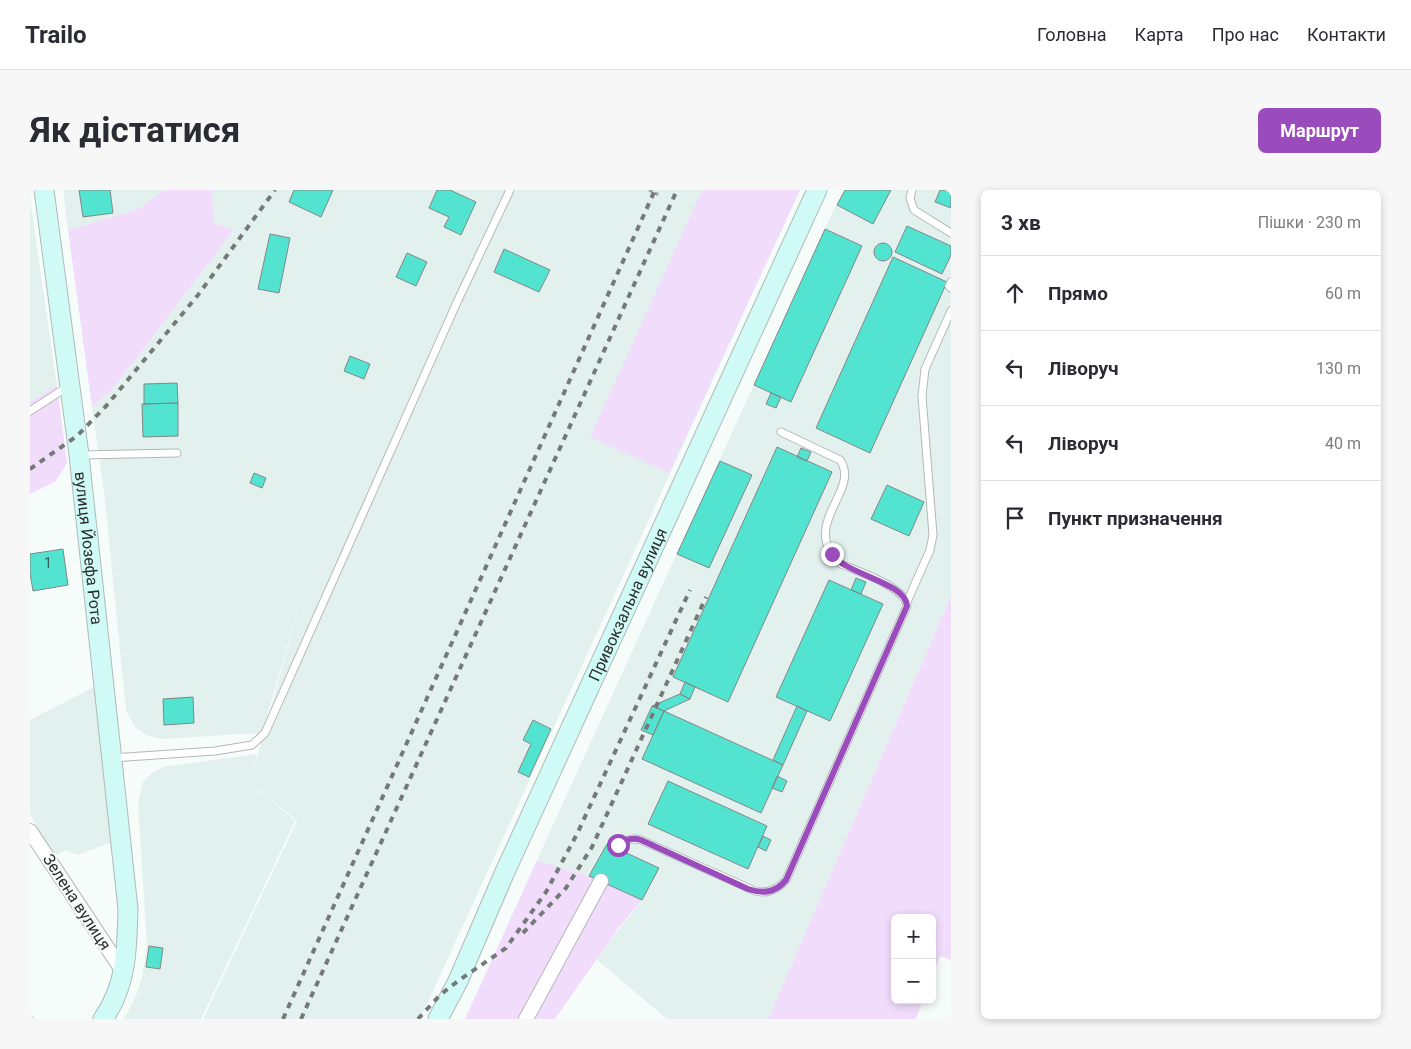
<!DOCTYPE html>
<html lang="uk">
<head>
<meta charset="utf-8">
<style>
	body { margin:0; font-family:Roboto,sans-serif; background:#f7f7f7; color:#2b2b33 }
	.controls { position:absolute; right:15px; bottom:15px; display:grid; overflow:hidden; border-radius:8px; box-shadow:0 2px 8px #0003 }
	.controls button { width:45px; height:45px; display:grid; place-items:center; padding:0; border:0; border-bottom:1px solid #e1e1e2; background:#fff; color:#2b2b33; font:25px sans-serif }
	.stop { position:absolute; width:15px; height:15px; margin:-11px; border:4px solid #9b4cbc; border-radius:50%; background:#fff }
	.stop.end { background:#9b4cbc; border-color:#fff; box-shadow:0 1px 5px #0008 }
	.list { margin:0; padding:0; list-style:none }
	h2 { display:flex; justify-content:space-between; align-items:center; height:65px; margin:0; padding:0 20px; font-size:21px }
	h2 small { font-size:16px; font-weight:400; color:#7c7c81 }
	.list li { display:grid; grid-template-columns:32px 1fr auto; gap:15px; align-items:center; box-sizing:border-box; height:75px; padding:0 20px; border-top:1px solid #e1e1e2 }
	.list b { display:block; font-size:19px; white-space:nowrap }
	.list em { font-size:16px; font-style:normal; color:#7c7c81 }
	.icon { flex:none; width:28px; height:28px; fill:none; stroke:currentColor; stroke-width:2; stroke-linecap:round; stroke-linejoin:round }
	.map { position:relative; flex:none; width:921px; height:829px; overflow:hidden; border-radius:8px }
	header { display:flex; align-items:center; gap:30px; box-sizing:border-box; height:70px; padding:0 25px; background:#fff; border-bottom:1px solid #e1e1e2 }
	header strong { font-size:24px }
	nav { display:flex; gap:28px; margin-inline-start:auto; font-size:18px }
	.intro { display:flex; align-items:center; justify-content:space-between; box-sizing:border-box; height:120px; padding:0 30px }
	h1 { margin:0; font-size:35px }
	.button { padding:12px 22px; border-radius:8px; background:#9b4cbc; color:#fff; font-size:18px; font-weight:700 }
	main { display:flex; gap:30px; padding:0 30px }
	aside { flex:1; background:#fff; border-radius:8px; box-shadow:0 2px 8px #0003 }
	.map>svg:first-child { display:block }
	.built { fill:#e2f1ee }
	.green { fill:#f1ddfb }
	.building { fill:#52e4d1; stroke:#828786 }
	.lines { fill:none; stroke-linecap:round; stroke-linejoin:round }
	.lane-casing { stroke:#b3b9b8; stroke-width:9 }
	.street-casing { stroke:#b3b9b8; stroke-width:16 }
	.secondary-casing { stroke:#b3b9b8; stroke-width:21 }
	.path { stroke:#9fa3a2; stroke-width:3; stroke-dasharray:4 2.5; stroke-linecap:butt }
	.lane { stroke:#fff; stroke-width:7 }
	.street { stroke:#fff; stroke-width:14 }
	.secondary { stroke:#d0faf5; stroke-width:19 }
	.rail { stroke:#757978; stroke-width:4; stroke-dasharray:6 6; stroke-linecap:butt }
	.route { stroke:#9b4cbc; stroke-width:6 }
	.labels { text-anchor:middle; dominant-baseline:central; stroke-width:4; stroke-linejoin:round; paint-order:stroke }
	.number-label { font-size:14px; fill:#365c57 }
	.street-label { font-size:16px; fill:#2c2e2e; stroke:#f6fcfa }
</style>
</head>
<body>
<header>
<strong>Trailo</strong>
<nav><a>Головна</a><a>Карта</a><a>Про нас</a><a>Контакти</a></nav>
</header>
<div class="intro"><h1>Як дістатися</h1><a class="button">Маршрут</a></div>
<main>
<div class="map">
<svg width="921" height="829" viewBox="0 0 921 829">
	<rect width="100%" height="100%" fill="#f6fcfa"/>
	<path class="built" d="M33 0H135L106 20 38 40Z
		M182 0H770L390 829H173L267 631 219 592 265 631 171 829H94L106 806 112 787 117 757 108 612 113 592 121 584 133 577 227 564 222 585 275 396 232 543 131 549 116 545 105 537 96 520 75 310 62 217 82 200 204 40 184 33Z
		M815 0H921V406L738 829H637L566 769 612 710 559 686 507 670 804 19Z
		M0 9 27 195 0 212Z
		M66 496 87 650 48 665 36 660 24 666 0 624V530Z"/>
	<path class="green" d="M135 0H182L184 33 204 40 82 200 62 217 38 40 106 20Z
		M672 0H770L639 283 560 247Z
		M27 195 37 273 25 292 0 304V212Z
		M921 406V770L910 766 902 787V728H865V810H893L886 829H738Z
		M507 670 559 686 612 710 590 736 525 829H435Z"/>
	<path class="building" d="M49 0H80L83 23 53 27Z
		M264 0H303L291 27 259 12Z
		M407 0H420L446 12 431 45 414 37 419 27 399 18Z
		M815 0H861L843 34 807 15Z
		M910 0 921 1V18L905 12Z
		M877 36 921 56V65L912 84 865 62Z
		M795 39 832 56 761 212 724 195Z
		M240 44 260 48 249 103 228 99Z
		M844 62a9 9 0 1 1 18 0a9 9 0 1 1-18 0Z
		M474 59 520 80 509 102 464 82Z
		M377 63 397 72 386 96 366 87Z
		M863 67 917 92 840 263 786 238Z
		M320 166 340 174 334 189 314 181Z
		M147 193 148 213 114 214V194Z
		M741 203 751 207 746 218 736 214Z
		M148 213V246L113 247 112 214Z
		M747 257 802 282 698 512 643 487Z
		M771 258 781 262 777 271 767 267Z
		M690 271 722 285 679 378 647 364Z
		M224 283 236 288 232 298 220 293Z
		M857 295 894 312 879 346 841 329Z
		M33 359 38 395 3 401 0 383V364Z
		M826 388 836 392 831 404 821 400Z
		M799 390 853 414 800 531 746 507Z
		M655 492 665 497 660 509 650 504Z
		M650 504 660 509 634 521 622 516Z
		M163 507 164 533 134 535 133 509Z
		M622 516 634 521 623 545 611 540Z
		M767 516 777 521 753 575 743 570Z
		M634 521 753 575 731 623 612 569Z
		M503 530 521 539 499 587 488 582 501 554 493 550Z
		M747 586 757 591 752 602 742 598Z
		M638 591 737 636 718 679 618 634Z
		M733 646 741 650 736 661 728 657Z
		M577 654 629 678 612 710 559 686Z
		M119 756 133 758 130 779 116 777Z"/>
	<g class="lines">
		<g class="lane-casing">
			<path id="lane" d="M882 0 880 8 884 20 921 43
				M921 92 919 96 921 98
				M0 221 37 197
				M50 265 147 263
				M877 412 900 360 903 345 892 206 895 179 921 121
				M82 568 185 561 222 555 235 543 428 110 480 0
				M585 658C593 651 600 647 611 650L725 701C737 704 747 700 756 690L877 416C876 397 827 381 811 374 767 335 832 301 810 270L751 242"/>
		</g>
		<g class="street-casing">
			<path id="street" d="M0 641 94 783
				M496 829 571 691"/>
		</g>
		<g class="secondary-casing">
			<g id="secondary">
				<path id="s1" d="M14 0 49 265 98 719C97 758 97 795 73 829"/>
				<path id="s2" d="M408 829 428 791 474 684 787 0"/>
			</g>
		</g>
		<path class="path" d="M619 0 629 5
			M0 826 3 829"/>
		<use href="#lane" class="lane"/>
		<use href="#street" class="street"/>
		<use href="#secondary" class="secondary"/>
		<path class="rail" d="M0 279 47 246 77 215 168 105 245 0
			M493 743 536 698 562 657 676 407
			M253 829 625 0
			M271 829 647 0
			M388 829 410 805 428 791 476 758 516 702 547 644 660 400"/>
	</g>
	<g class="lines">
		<path class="route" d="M588 655C596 650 601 647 611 650L718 699C733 704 745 703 756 690L877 416C876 392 816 385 802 364"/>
	</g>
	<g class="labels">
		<g class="number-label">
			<text x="18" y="373">1</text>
		</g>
		<g class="street-label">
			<text stroke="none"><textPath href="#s1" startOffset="361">вулиця Йозефа Рота</textPath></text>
			<text stroke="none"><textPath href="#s2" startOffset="456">Привокзальна вулиця</textPath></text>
			<text transform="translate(47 712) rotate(57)">Зелена вулиця</text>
		</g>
	</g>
</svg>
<div class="controls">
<button>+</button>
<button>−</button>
</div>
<div class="stop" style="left:588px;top:655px"></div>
<div class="stop end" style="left:802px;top:364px"></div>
</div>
<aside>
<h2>3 хв<small>Пішки · 230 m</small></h2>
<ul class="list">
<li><svg class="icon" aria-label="ahead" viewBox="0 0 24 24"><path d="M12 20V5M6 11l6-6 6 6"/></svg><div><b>Прямо</b></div><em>60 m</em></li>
<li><svg class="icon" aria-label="left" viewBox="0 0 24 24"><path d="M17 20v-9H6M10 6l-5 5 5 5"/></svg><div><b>Ліворуч</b></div><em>130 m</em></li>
<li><svg class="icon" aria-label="left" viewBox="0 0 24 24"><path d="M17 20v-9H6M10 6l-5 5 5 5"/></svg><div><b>Ліворуч</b></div><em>40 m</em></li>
<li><svg class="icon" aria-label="arrive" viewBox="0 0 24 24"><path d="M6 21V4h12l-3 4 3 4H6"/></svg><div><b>Пункт призначення</b></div></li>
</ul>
</aside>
</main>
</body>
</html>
